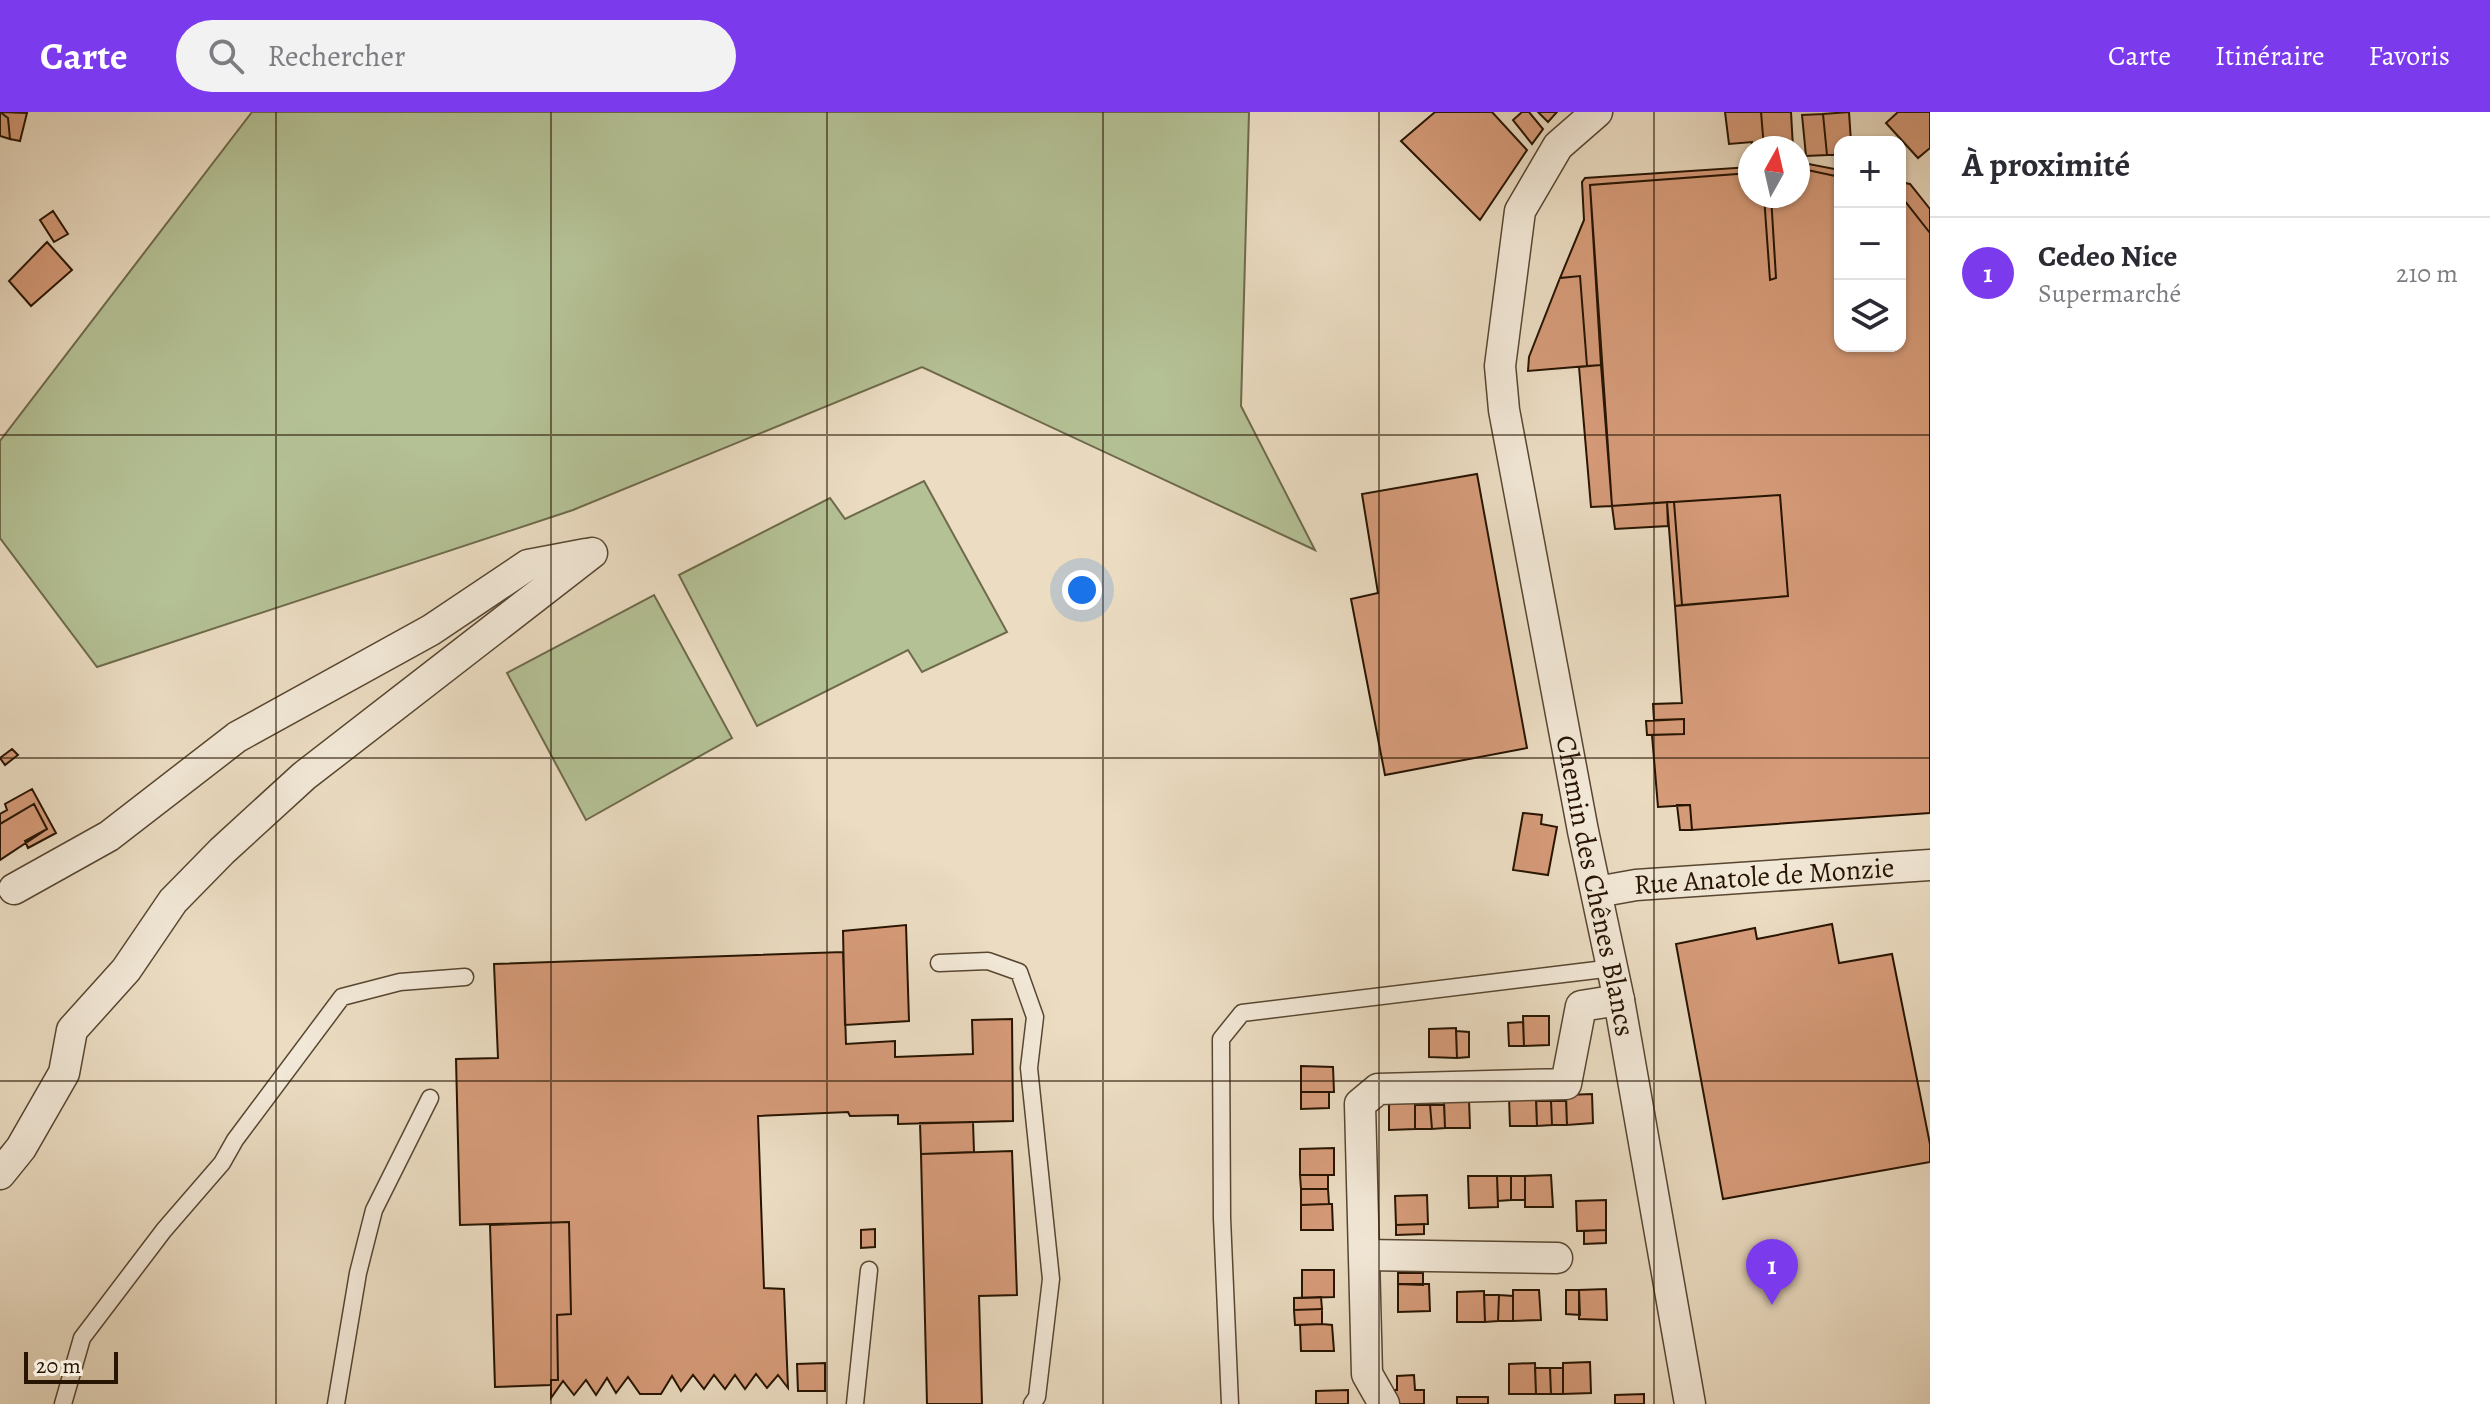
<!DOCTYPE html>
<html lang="fr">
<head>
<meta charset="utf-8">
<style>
	body { margin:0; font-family:Alegreya,serif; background:#f2f2f3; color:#2b2b33 }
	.controls { position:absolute; right:24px; top:24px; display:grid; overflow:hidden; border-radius:16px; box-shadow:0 2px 6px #0004 }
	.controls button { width:72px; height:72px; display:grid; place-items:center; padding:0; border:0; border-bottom:2px solid #e1e1e2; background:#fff; color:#2b2b33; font:40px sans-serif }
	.compass { position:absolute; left:1738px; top:24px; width:72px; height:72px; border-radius:50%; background:#fff; box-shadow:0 2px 6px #0004; rotate:8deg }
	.scale { position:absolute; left:24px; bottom:20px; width:94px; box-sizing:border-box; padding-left:8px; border:4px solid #271401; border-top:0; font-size:22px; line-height:28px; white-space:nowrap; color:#271401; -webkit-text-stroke:6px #f2e8d7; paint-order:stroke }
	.you { position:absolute; left:1082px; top:478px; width:28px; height:28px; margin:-20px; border:6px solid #fff; border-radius:50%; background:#1a73e8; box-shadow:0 0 0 12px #1a73e833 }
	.badge { display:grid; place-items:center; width:52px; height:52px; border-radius:50%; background:#7c3aed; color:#fff; font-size:26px; font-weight:700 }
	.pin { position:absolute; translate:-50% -66px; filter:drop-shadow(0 2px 4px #0008) }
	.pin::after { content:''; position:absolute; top:42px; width:28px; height:24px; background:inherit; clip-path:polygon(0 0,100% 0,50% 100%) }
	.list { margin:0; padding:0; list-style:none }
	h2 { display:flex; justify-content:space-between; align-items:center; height:104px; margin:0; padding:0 32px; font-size:34px }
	h2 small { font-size:26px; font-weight:400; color:#7c7c81 }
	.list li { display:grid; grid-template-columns:52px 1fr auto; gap:24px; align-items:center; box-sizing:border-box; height:112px; padding:0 32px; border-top:2px solid #e1e1e2 }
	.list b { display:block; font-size:30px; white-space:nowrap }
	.list p { margin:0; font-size:26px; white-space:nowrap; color:#7c7c81 }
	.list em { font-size:26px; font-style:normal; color:#7c7c81 }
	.icon { flex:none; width:44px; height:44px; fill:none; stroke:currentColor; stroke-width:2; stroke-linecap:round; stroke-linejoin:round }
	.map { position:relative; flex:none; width:1930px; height:1292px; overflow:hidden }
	header { display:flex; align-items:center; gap:48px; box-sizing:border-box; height:112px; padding:0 40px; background:#7c3aed; color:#fff }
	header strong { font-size:38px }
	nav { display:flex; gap:44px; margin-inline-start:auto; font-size:28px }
	.search { width:560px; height:72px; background:#f2f2f3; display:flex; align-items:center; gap:20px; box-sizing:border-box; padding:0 28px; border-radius:44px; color:#7c7c81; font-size:30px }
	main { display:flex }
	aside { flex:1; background:#fff }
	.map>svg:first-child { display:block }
	.green { fill:#b4c195; stroke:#6e6a4b; stroke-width:2 }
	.building { fill:#d69b79; stroke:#271401; stroke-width:2 }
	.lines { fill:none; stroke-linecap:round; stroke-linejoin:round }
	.lane-casing { stroke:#584631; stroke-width:19 }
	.street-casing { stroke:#584631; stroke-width:33 }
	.lane { stroke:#f2e8d7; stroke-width:16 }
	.street { stroke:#f2e8d7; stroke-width:30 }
	.grid { fill:none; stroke:#271401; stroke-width:2; stroke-opacity:0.55 }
	.labels { text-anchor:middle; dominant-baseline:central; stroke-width:8; stroke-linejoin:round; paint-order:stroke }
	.street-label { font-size:28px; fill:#271401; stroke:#f2e8d7 }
</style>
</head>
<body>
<header>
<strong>Carte</strong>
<div class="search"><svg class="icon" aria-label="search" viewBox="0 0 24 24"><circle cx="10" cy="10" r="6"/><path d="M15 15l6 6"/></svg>Rechercher</div>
<nav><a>Carte</a><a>Itinéraire</a><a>Favoris</a></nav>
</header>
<main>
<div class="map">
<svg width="1930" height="1292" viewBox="0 0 1930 1292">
	<rect width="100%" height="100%" fill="#ebdcc2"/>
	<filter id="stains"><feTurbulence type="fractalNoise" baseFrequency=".0025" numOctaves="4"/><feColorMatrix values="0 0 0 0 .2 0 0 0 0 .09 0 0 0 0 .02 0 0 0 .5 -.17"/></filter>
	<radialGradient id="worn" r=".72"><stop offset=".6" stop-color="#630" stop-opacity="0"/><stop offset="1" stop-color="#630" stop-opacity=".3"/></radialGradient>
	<path class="green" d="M252 0H1249L1241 294 1315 438 922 255 573 398 97 555 0 426V329Z
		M924 369 1007 520 922 560 908 538 757 614 679 463 830 386 845 407Z
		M654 483 732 626 586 708 507 561Z"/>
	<path class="building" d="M0 0 8 6 10 27 0 24Z
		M0 0 27 1 20 29 10 27 8 6Z
		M1435 0H1492L1527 38 1480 108 1401 29Z
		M1522 0H1529L1543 17 1532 32 1513 8Z
		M1538 0H1557L1548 10Z
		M1725 0H1761L1764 36H1752V30L1729 32Z
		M1761 0H1791L1793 36H1764Z
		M1849 0 1851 30H1840V43H1827L1823 2Z
		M1898 0H1930V36L1918 46 1886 11Z
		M1823 2 1827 43 1806 44 1802 3Z
		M1798 50 1840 58V65L1798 56Z
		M1750 55V61L1590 73 1601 253 1587 254 1580 164 1560 166 1584 108 1582 70 1585 66Z
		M1798 56 1840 65V234H1900V83L1930 121V701L1692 718 1690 693 1658 695 1652 623 1684 622V607L1654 608 1653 592 1682 591 1675 494 1788 484 1780 383 1612 394 1590 73 1750 61V84H1764L1770 168 1776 166 1771 84H1798Z
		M1900 70 1910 72 1930 97V121L1900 83Z
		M1764 84H1771L1776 166 1770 168Z
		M53 99 68 122 54 130 40 108Z
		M47 130 72 158 31 194 9 169Z
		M1580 164 1587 254 1528 259 1529 245 1560 166Z
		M1601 253 1612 394 1591 395 1579 255Z
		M1477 362 1527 636 1385 663 1351 487 1378 481 1362 382Z
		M1780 383 1788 484 1682 493 1674 390Z
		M1667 390 1668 414 1615 417 1612 394Z
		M1667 390H1674L1682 493 1675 494Z
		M1684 607V622L1647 623 1646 609Z
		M12 637 18 643 5 653 0 646Z
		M32 677 56 721 28 736 25 729 47 717 34 692 0 712V702L7 698 5 692Z
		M34 692 47 717 0 748V712Z
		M1677 693H1690L1692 718H1680Z
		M1523 701 1542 703 1541 712 1557 715 1548 763 1513 758Z
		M1832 812 1839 851 1892 842 1930 1032V1050L1723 1087 1676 832 1755 816 1757 827Z
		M906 813 909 909 845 913 843 819Z
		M843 840 846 932 895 929V945L973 942 972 908 1012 907 1013 1009 898 1012V1003L850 1004 848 1000 758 1004 764 1176 784 1177 788 1276 778 1263 767 1276 756 1262 745 1277 735 1263 725 1277 714 1263 704 1277 693 1263 681 1279 672 1264 661 1282H640L628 1265 616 1281 607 1266 596 1283 586 1268 574 1283 563 1269 551 1286V1268H558L557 1203 571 1202 569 1110 460 1113 456 947 498 946 494 852Z
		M1523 904H1549V933L1524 934Z
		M1523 910 1524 934H1509L1508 911Z
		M1456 916 1457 946 1429 945V917Z
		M1456 919 1469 920V945L1457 946Z
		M1301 954 1333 955 1334 980H1301Z
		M1301 980H1329V996L1301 997Z
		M1592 982 1593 1011 1567 1013 1566 983Z
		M1536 983 1537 1014H1510L1509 985Z
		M1469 987 1470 1016H1445L1444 988Z
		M1389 988H1415V1017L1389 1018Z
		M1536 989H1551L1552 1013 1537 1014Z
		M1551 989H1566L1567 1013H1552Z
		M1415 993H1430L1432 1017H1415Z
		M1430 993H1444L1445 1016 1432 1017Z
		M973 1010 974 1040 921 1042 920 1011Z
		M1334 1036V1063H1300V1037Z
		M1012 1039 1017 1183 979 1184 982 1292H927L921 1042Z
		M1300 1063H1328V1077H1301Z
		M1551 1063 1553 1095H1525V1064Z
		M1468 1064H1497L1498 1095 1469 1096Z
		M1497 1064H1511V1088L1498 1089Z
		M1511 1064H1525V1088H1511Z
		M1301 1077H1328L1329 1092 1301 1093Z
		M1427 1083 1428 1112 1396 1113 1395 1084Z
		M1606 1088V1118L1577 1119 1576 1089Z
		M1329 1092H1332L1333 1118H1301V1093Z
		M569 1110 571 1202 557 1203 558 1268H551V1273L495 1275 490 1113Z
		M1424 1112V1122L1396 1123V1113Z
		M875 1117V1135L861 1136V1118Z
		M1606 1118V1131L1584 1132V1119Z
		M1302 1158H1334V1185L1302 1186Z
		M1398 1161H1423V1173L1398 1172Z
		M1398 1172H1429L1430 1199 1398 1200Z
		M1606 1177 1607 1208 1579 1207V1178Z
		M1513 1178H1539L1541 1208 1513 1209Z
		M1566 1178H1579L1580 1203 1566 1202Z
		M1484 1179 1485 1210H1457V1180Z
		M1484 1183H1499L1498 1209 1485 1210Z
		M1499 1183 1513 1184V1209H1498Z
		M1321 1185 1322 1197 1294 1198V1186Z
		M1322 1197V1212L1295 1213 1294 1198Z
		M1322 1212 1332 1213 1334 1239H1301L1300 1213Z
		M1590 1250 1591 1281 1563 1282V1251Z
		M825 1251V1279H798L797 1252Z
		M1535 1251 1536 1282H1509V1252Z
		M1535 1256H1550L1551 1282H1536Z
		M1550 1256H1563V1282H1551Z
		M1414 1263 1415 1278H1424V1292H1398L1389 1278H1397V1264Z
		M1348 1278V1292H1316V1279Z
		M1644 1282V1292H1615V1283Z
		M1457 1285H1488V1292H1457Z"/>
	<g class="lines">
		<g class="lane-casing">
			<path id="lane" d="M939 851 988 849 1019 860 1035 905 1029 956 1051 1167 1037 1285 1032 1292
				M63 1292 82 1226 164 1118 222 1051 235 1028 342 885 400 870 465 865
				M336 1292 358 1161 374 1098 430 986
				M855 1292 869 1158
				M1230 1292 1222 1106 1221 927 1242 901 1613 856"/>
		</g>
		<g class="street-casing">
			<g id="street">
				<path id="s1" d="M1597 0 1558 34 1520 99 1500 254 1504 298 1583 719 1619 888 1690 1292"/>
				<path d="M14 777 109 724 237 625 431 518 528 453 586 442"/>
				<path id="s2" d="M1597 780 1636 773 1930 753"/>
				<path d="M0 1062 21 1036 64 961 72 918 126 858 173 789 222 739 304 664 592 441"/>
				<path d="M1365 1143 1557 1146"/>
				<path d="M1384 1292 1367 1262 1360 992 1378 977 1566 972 1581 894 1619 888"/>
			</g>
		</g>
		<use href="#lane" class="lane"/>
		<use href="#street" class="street"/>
	</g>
	<path class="grid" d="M276 0V1292M551 0V1292M827 0V1292M1103 0V1292M1379 0V1292M1654 0V1292M0 323H1930M0 646H1930M0 969H1930"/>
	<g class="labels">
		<g class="street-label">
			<text stroke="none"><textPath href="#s2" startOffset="168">Rue Anatole de Monzie</textPath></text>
			<text stroke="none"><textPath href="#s1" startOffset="812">Chemin des Chênes Blancs</textPath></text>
		</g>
	</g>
	<rect width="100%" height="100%" filter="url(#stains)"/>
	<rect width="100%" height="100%" fill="url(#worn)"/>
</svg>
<div class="controls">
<button>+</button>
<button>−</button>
<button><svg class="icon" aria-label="layers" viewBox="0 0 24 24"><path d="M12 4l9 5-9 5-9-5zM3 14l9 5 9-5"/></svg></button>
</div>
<svg class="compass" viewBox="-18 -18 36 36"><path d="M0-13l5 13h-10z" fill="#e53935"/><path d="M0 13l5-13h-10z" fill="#7c7c81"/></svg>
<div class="scale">20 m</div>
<div class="you"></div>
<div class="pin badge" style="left:1772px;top:1193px">1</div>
</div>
<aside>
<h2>À proximité<small></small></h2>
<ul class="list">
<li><span class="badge">1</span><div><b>Cedeo Nice</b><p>Supermarché</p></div><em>210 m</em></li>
</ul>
</aside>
</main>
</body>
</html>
